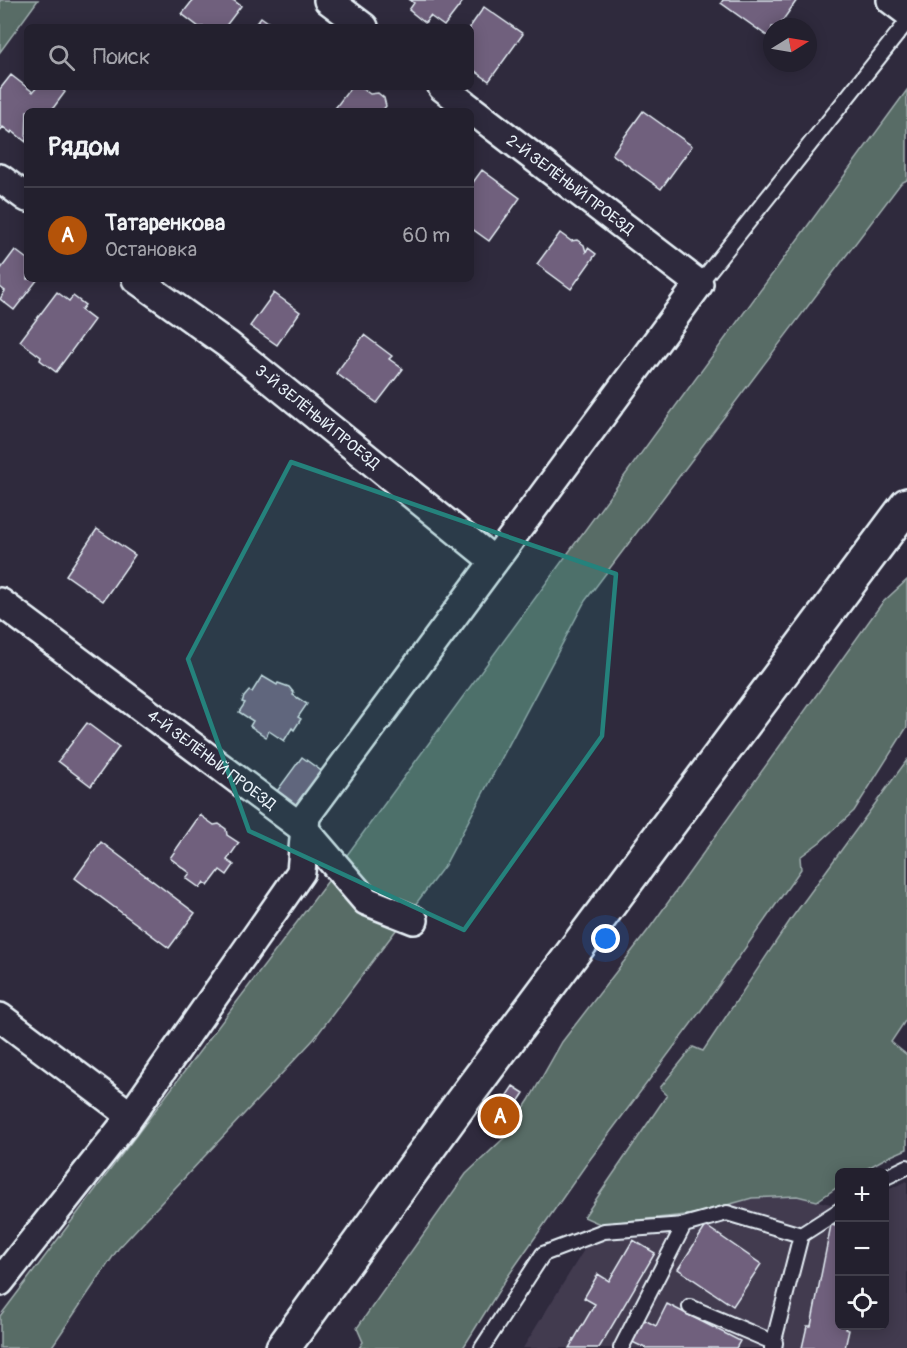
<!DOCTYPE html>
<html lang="ru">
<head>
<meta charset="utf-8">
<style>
	body { margin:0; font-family:Pangolin,sans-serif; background:#2b2836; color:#f1f3f6 }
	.controls { position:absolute; right:18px; bottom:18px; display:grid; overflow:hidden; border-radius:9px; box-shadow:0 3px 15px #0003 }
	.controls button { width:54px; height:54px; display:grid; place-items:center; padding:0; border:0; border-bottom:2px solid #403e4a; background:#23202e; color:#f1f3f6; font:30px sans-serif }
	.compass { position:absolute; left:763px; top:18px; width:54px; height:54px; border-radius:50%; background:#23202e; box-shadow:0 3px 15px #0003; rotate:79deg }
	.you { position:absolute; left:606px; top:939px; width:21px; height:21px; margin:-15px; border:4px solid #fff; border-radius:50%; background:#1a73e8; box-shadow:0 0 0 9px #1a73e833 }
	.badge { display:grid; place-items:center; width:39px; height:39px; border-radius:50%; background:#b45309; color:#fff; font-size:20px; font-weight:700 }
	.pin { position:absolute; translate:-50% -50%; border:3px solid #fff; box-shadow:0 2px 6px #0006 }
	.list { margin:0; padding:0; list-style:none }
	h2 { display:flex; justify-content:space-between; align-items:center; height:78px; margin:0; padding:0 24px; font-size:26px }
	h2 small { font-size:20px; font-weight:400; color:#a3a3aa }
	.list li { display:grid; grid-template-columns:39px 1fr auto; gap:18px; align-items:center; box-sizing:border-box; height:96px; padding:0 24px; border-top:2px solid #403e4a }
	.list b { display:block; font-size:22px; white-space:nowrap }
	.list p { margin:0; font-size:20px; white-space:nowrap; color:#a3a3aa }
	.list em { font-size:20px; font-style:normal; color:#a3a3aa }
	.icon { flex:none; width:33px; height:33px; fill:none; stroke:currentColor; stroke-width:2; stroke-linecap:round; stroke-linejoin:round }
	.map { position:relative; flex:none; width:907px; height:1348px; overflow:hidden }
	.search { position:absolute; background:#23202e; box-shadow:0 3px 15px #0003; left:24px; top:24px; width:450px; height:66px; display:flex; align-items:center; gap:15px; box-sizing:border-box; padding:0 21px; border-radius:9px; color:#a3a3aa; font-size:22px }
	.panel { position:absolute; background:#23202e; box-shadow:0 3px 15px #0003; left:24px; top:108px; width:450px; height:174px; border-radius:9px }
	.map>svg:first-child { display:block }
	.built { fill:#423a50 }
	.green { fill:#586c66; stroke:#a0aeaf; stroke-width:1.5 }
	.building { fill:#6f617d; stroke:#e8f1f8; stroke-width:1.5 }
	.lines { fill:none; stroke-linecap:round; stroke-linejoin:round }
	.service-casing { stroke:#e8f1f8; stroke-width:18 }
	.minor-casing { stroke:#e8f1f8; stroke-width:32 }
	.primary-casing { stroke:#e8f1f8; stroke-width:38 }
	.service { stroke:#2f2a3d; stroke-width:14 }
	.minor { stroke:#2f2a3d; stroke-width:27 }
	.primary { stroke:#2f2a3d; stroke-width:33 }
	.marked { fill:#25827c; fill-opacity:0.2; stroke:#25827c; stroke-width:4.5; stroke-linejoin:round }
	.labels { text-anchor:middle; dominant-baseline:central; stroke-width:5; stroke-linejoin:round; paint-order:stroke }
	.street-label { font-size:16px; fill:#e8f1f8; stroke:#2f2a3d }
</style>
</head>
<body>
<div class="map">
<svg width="907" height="1348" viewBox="0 0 907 1348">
	<rect width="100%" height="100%" fill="#2f2a3d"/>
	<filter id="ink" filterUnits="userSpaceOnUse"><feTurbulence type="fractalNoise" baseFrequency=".0167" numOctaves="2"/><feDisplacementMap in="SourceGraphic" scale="12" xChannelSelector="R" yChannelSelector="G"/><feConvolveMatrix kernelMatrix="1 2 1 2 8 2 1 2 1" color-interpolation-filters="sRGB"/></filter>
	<g filter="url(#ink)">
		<path class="built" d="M907 1181V1348H523L600 1224 695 1214 752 1198 797 1196 839 1206 840 1326H884L885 1191Z"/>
		<path class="green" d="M0 0H38L0 52Z
			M907 90V180L901 183 585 601 445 865 314 1039 118 1249 51 1348H0V1316L328 881Z
			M907 580V727L854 811 820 842 800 857 801 869 705 1005 585 1166 506 1279 463 1348H359L363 1342 357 1328 466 1174 504 1138 529 1100 562 1042 649 929 882 603Z
			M907 760V1018L891 1042 907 1055V1149L884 1159 861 1172H840L839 1186 817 1201 797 1196 752 1198 695 1214 600 1224 584 1217 667 1095 660 1088 693 1047 703 1051 791 919Z"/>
		<path class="building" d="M193 0H233L241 6 225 27H199L182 14Z
			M410 0H464L444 26 430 16 425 23 409 10 414 3Z
			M723 0H797L778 27H772L770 38 721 3Z
			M484 7 523 34 489 81 471 68 470 27Z
			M261 17 275 27H253Z
			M11 75 33 92 37 87H59L65 92 51 111H27L26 142 12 131 11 133 3 127 0 131V89Z
			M351 87H360L370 94 378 93 384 98 386 106 382 111H333Z
			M643 111 692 146 661 189 612 154Z
			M482 170 520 198 489 241 471 228V185Z
			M560 233 571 241 577 240 584 245 586 252 588 248 596 254 571 289 537 264Z
			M15 250 27 259V279H38L14 310 0 299 5 291 0 287V270Z
			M57 292 69 301 73 296 85 305 81 310 94 320 56 372 40 360 41 357 20 341Z
			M274 293 300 312 277 345 250 326Z
			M364 335 392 356 389 359 403 369 377 403 336 373Z
			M97 529 135 555 103 601 66 575Z
			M262 676 277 685 278 683 289 687 294 693 293 695 307 704 298 717 301 719 294 730 292 728 284 741 269 731 266 737 250 726 253 721 239 712 245 703 242 702 244 697 249 691 252 692Z
			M87 723 119 747 91 786 58 761Z
			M302 757 324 773 299 808 277 791Z
			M200 815 214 825 219 824 226 829 227 835 239 843 227 860 234 865 227 875 220 870 208 886 204 882 200 888 186 878 190 873 170 858Z
			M101 842 195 913 169 948 75 878Z
			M513 1086 524 1093 512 1111 501 1104Z
			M831 1225 840 1227V1326H846L845 1329 849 1330 845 1348H802L807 1326H811Z
			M706 1226 761 1264 733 1306 678 1269Z
			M633 1240 655 1253 599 1348H569L595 1304 584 1298 598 1274 609 1281Z
			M667 1304 740 1341 736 1348H645L630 1341 641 1318 656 1326Z"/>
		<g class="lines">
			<g class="service-casing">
				<path id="service" d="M699 284 907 22
					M884 1178 907 1167
					M801 1235 840 1210
					M690 1307 775 1343 774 1348
					M482 1348 543 1254 604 1231 684 1225 727 1213 801 1235 772 1348
					M621 1348 684 1225"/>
			</g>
			<g class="minor-casing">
				<g id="minor">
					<path d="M328 0 364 27"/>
					<path d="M891 0 907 12"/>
					<path d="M0 178 27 198"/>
					<path id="s1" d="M136 279 227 344 494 561"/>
					<path id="s2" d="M0 602 305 830 366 901 414 920"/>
					<path d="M0 1017 130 1115"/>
					<path d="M0 1282 124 1125 301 872 306 816 699 284 442 87"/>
				</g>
			</g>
			<g class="primary-casing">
				<path id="primary" d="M283 1348 461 1103 907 505"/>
			</g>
			<use href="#service" class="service"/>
			<use href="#minor" class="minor"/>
			<use href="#primary" class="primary"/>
		</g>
	</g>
	<path class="marked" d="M291 462 616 574 602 736 464 930 249 831 188 659Z"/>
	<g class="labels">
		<g class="street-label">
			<text transform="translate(570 185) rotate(37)">2-Й ЗЕЛЁНЫЙ ПРОЕЗД</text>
			<text stroke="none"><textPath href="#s1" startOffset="228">3-Й ЗЕЛЁНЫЙ ПРОЕЗД</textPath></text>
			<text stroke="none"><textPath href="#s2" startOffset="264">4-Й ЗЕЛЁНЫЙ ПРОЕЗД</textPath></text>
		</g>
	</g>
</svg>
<div class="controls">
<button>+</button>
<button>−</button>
<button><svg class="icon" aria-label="locate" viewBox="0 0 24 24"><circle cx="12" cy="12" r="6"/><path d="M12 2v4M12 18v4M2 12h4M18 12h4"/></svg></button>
</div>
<svg class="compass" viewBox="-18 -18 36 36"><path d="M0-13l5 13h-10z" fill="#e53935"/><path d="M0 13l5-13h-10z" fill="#a3a3aa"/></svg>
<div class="you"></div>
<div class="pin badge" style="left:500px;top:1116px">A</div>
<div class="search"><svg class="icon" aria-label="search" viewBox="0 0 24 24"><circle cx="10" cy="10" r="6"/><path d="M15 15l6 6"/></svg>Поиск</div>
<section class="panel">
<h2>Рядом<small></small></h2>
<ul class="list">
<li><span class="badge">A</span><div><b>Татаренкова</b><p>Остановка</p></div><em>60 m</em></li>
</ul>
</section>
</div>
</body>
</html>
